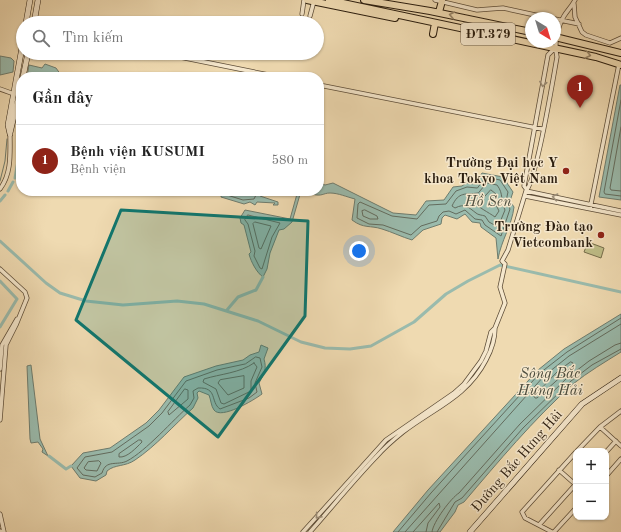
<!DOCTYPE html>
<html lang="vi">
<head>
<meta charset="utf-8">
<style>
	body { margin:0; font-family:"Old Standard TT",serif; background:#f2f2f2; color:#222 }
	.controls { position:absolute; right:12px; bottom:12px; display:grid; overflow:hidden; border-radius:8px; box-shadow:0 1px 3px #0004 }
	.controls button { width:36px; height:36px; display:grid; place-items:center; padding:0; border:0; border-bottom:1px solid #e0e0e0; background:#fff; color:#222; font:20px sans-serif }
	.compass { position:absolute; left:525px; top:12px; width:36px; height:36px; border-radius:50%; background:#fff; box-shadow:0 1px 3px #0004; rotate:142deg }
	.you { position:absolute; left:359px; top:251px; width:14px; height:14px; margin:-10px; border:3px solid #fff; border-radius:50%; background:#1a73e8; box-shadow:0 0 0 6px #1a73e833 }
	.badge { display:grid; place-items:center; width:26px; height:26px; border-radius:50%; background:#8f2418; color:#fff; font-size:13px; font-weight:700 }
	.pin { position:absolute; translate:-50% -33px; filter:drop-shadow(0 1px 2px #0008) }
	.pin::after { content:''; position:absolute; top:21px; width:14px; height:12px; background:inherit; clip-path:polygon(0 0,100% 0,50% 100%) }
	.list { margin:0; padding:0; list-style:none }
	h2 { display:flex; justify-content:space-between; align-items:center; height:52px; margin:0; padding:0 16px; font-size:17px }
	h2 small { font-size:13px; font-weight:400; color:#767676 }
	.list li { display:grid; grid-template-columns:26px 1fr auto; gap:12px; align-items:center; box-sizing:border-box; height:72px; padding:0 16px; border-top:1px solid #e0e0e0 }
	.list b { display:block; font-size:15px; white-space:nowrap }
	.list p { margin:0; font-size:13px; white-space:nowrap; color:#767676 }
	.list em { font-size:13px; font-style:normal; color:#767676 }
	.icon { flex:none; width:22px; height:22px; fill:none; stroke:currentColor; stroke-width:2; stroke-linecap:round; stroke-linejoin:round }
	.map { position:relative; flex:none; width:621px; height:532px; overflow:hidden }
	.search { position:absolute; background:#fff; box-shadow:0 1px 3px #0004; left:16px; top:16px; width:308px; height:44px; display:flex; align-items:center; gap:10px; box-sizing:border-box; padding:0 14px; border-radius:22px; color:#767676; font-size:15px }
	.panel { position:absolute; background:#fff; box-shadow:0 1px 3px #0004; left:16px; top:72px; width:308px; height:124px; border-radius:16px }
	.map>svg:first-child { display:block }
	.green { fill:#bfbe88; stroke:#766e4c }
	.water { fill:#9abbad; stroke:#6e7c6e }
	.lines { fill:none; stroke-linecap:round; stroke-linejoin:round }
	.shore { stroke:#636c5e; stroke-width:1 }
	.stream { stroke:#6e7c6e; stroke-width:1 }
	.canal { stroke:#9abbad; stroke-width:3 }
	.street-casing { stroke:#5d4d38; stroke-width:5 }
	.secondary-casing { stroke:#2c1e0f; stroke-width:6 }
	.highway-casing { stroke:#2c1e0f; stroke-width:8 }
	.street { stroke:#f5e7cc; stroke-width:3.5 }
	.secondary { stroke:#f5e7cc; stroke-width:5 }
	.highway { stroke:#efdab1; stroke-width:6 }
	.oneway { stroke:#978568 }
	.oneway2 { stroke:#9b8d77 }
	.marked { fill:#0f766e; fill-opacity:0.2; stroke:#0f766e; stroke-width:3; stroke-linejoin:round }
	.poi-dot { fill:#8f2418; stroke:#f5e7cc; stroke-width:1.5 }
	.labels { text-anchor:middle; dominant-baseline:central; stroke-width:3; stroke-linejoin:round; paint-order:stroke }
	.shield { fill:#f5e7cc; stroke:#685a48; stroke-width:1 }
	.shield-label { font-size:13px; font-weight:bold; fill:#2c1e0f }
	.poi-label { font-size:14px; font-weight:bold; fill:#2c1e0f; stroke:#f5e7cc; text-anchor:end }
	.street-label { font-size:14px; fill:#2c1e0f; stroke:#f5e7cc }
	.water-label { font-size:15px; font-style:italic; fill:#4d4d3e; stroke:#f5e7cc }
</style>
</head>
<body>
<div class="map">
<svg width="621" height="532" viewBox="0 0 621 532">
	<rect width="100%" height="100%" fill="#efdab1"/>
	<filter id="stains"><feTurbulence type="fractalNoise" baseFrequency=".005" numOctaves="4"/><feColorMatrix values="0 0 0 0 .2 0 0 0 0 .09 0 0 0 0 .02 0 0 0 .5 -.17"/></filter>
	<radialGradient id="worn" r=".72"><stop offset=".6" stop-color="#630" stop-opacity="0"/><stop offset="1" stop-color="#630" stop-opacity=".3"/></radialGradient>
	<path class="green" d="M588 242 604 248 601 258 584 252Z"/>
	<path class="water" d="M0 56 11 58 14 61 13 72 0 75Z
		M45 64 56 68 61 75 65 77H27L29 65 42 68Z
		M620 85H621V200L599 197Z
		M482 173 503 177 513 192 510 201 514 207C512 225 501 241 498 259L496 238 481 227 480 223 472 222 465 214 457 219 445 215 442 218 441 224 423 230 412 240C402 237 392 232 382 229 370 225 364 229 352 220L355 199C347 197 338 193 330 193 323 193 322 197 312 194V191H319L320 183 325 185 333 183 393 213 416 215 426 201 444 200 453 187 462 186 466 183 475 184Z
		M222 191H301L292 222 284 229 279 230 270 253 267 269 263 277C257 273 251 262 249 254L251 252 244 225 241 223 240 218 245 210 290 219 297 194 293 191 264 192 260 196 278 202V205H273L275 203 257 202 255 205 250 202 244 204 221 197Z
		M621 314V352C605 362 588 372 573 384 533 420 498 462 464 502L458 505 455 512 440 532H393L428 490 538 370 564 349Z
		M261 345 268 348 264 359C267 369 264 374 259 383L262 394C254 400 221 420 214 410 211 406 211 400 209 395L199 391 197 393 198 398 193 408C174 425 156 446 135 460 125 467 115 464 107 471L106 475 96 481 80 478 71 466 83 453 110 448 146 423 159 410 184 377 216 366 243 360 250 355 259 352Z
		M31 365 40 439 48 456 42 452 43 449 38 442 31 443 30 439 27 366Z"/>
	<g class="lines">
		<path class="shore" d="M621 100 604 192 605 194 621 196
			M621 127 610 188 611 190 621 191
			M486 177 500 180 508 192 506 201 510 209 501 236 485 225 482 220 475 219 465 210 456 214 449 211 443 212 439 216 437 221 421 226 411 235 383 225 369 224 357 218 358 204 360 202 392 216 417 219 429 205 446 204 456 191 467 187 477 188Z
			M487 183 497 185C504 194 500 200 505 210L498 227 489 222 485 216C482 215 478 215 476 213 468 207 465 203 455 208L452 206C459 191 465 195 478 193Z
			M491 190 496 194 495 203 499 211 495 217C488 212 479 208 474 202L484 197Z
			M226 191 227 195 243 200 254 199 258 191
			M365 210 377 216 378 219H370L363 216 362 211Z
			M248 215 280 223 272 237 262 269 260 268 254 256 255 251 248 224 245 220Z
			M255 222 271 226 261 249 259 248 253 224Z
			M256 357 260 358 262 367 255 383 257 392 249 398 220 409C210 402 218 387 198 388L193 391 194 398 190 405C173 420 146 451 127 461 117 466 106 459 102 473L95 477 83 475 77 468 85 457 112 452 149 426 162 413 186 381 217 370 245 364Z
			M571 362 573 363V366L537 398H535L534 396 558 371Z
			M254 363 257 367 251 381V391L224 404 221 403 216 389 203 382 204 379C220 374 240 373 254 363Z
			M244 376V388L228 395 218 383 220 380Z
			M185 389 188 390V399L169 415 168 412Z
			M139 440H141L142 442C136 448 127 458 119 457V454Z
			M99 461 101 463 97 471 86 470 84 468 88 462Z
			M398 532 431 493 540 373 567 352 621 318
			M405 532 544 376 569 356 621 324
			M413 532 439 503 440 507 428 523 426 532
			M432 532C433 522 451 498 459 493L520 424 567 378 589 361 615 345 621 343
			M437 532 455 502 462 498 523 428 571 381 592 365 621 349"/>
		<path class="stream" d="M0 181 5 161 7 139"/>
		<path class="canal" d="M15 178 21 144
			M8 191 13 182
			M0 201 5 195
			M0 241 46 283 60 293 86 301 123 305 177 301 204 304 258 321 301 342 325 348 350 349 371 346 414 322 446 294 468 281 500 265 621 292
			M0 281 17 299 0 327
			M227 310 238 297 256 290 263 277
			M49 456 66 469 71 466"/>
		<g class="street-casing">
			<path id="street" d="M435 0 477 10 503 8 549 18
				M574 4 575 17 582 32 586 35 610 43 621 38
				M302 14 304 0
				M310 16 314 1
				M555 19 579 24
				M160 53 279 77
				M319 85 542 129
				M0 89 14 94
				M0 189C12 173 10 153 10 134
				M527 190 524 186 548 55 555 48
				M526 191 621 211
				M525 196 621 215
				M590 209 619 64
				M0 269 25 292 27 298 16 325 6 345 0 420
				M0 369 2 345 17 319
				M600 427 621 446
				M577 451 600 427 621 411
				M606 452 616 441
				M559 470 576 485
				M606 476 621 459
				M0 514 4 532
				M539 525 575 485
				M0 531 1 532
				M303 532 386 440 454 393 464 384 481 361 486 351 491 332 495 328 505 303 500 287 505 264 502 261 508 250 526 191C537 179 553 79 557 57 554 44 557 28 564 16 567 11 572 6 575 0
				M310 532C332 507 353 481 376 457 384 448 393 440 403 432 434 408 467 397 486 360 492 349 495 340 495 328
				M552 532 525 518 522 512 576 452
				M554 532 576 508"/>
		</g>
		<g class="secondary-casing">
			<path id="secondary" d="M26 23 30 0
				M34 23 38 0
				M23 77 28 53
				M10 133 21 87
				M10 134 8 125 23 42
				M470 532 582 404 621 378"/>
		</g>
		<g class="highway-casing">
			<path id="highway" d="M307 0 395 18
				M329 0 596 57 621 65
				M364 0 430 11 531 32
				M439 12 442 1
				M433 34 435 23
				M555 37 621 53"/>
		</g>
		<use href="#street" class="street"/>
		<use href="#secondary" class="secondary"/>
		<use href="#highway" class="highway"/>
	</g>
	<defs><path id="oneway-chevron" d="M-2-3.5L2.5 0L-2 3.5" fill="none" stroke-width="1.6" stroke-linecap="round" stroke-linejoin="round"/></defs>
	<g class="oneway">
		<use href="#oneway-chevron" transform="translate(452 15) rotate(-168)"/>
		<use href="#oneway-chevron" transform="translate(588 55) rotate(11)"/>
	</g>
	<g class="oneway2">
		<use href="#oneway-chevron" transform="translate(543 84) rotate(99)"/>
		<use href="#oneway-chevron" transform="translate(555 197) rotate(-168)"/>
		<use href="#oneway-chevron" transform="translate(318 516) rotate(131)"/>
	</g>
	<path class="marked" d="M121 210 308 221 305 316 218 437 76 320Z"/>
	<g class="poi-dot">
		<circle cx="566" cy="171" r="4"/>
		<circle cx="601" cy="235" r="4"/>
	</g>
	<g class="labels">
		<rect class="shield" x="461" y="23" width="54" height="22" rx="3"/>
		<g class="shield-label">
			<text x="488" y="34">ĐT.379</text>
		</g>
		<g class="poi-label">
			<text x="558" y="163">Trường Đại học Y<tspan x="558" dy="16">khoa Tokyo Việt Nam</tspan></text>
			<text x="593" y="227">Trường Đào tạo<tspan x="593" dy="16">Vietcombank</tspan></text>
		</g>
		<g class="street-label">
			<text transform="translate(517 461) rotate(-49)">Đường Bắc Hưng Hải</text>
		</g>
		<g class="water-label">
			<text x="488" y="202">Hồ Sen</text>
			<text x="550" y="374">Sông Bắc<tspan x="550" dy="17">Hưng Hải</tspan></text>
		</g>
	</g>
	<rect width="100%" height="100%" filter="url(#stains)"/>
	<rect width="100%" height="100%" fill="url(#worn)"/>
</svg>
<div class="controls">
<button>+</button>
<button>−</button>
</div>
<svg class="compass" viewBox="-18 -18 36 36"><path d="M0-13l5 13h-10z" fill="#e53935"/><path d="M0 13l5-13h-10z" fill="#767676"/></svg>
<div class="you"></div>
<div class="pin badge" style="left:580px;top:108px">1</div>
<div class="search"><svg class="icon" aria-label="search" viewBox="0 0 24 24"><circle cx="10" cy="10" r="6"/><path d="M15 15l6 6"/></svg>Tìm kiếm</div>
<section class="panel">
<h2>Gần đây<small></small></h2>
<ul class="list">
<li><span class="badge">1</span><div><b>Bệnh viện KUSUMI</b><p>Bệnh viện</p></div><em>580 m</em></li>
</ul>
</section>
</div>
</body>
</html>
